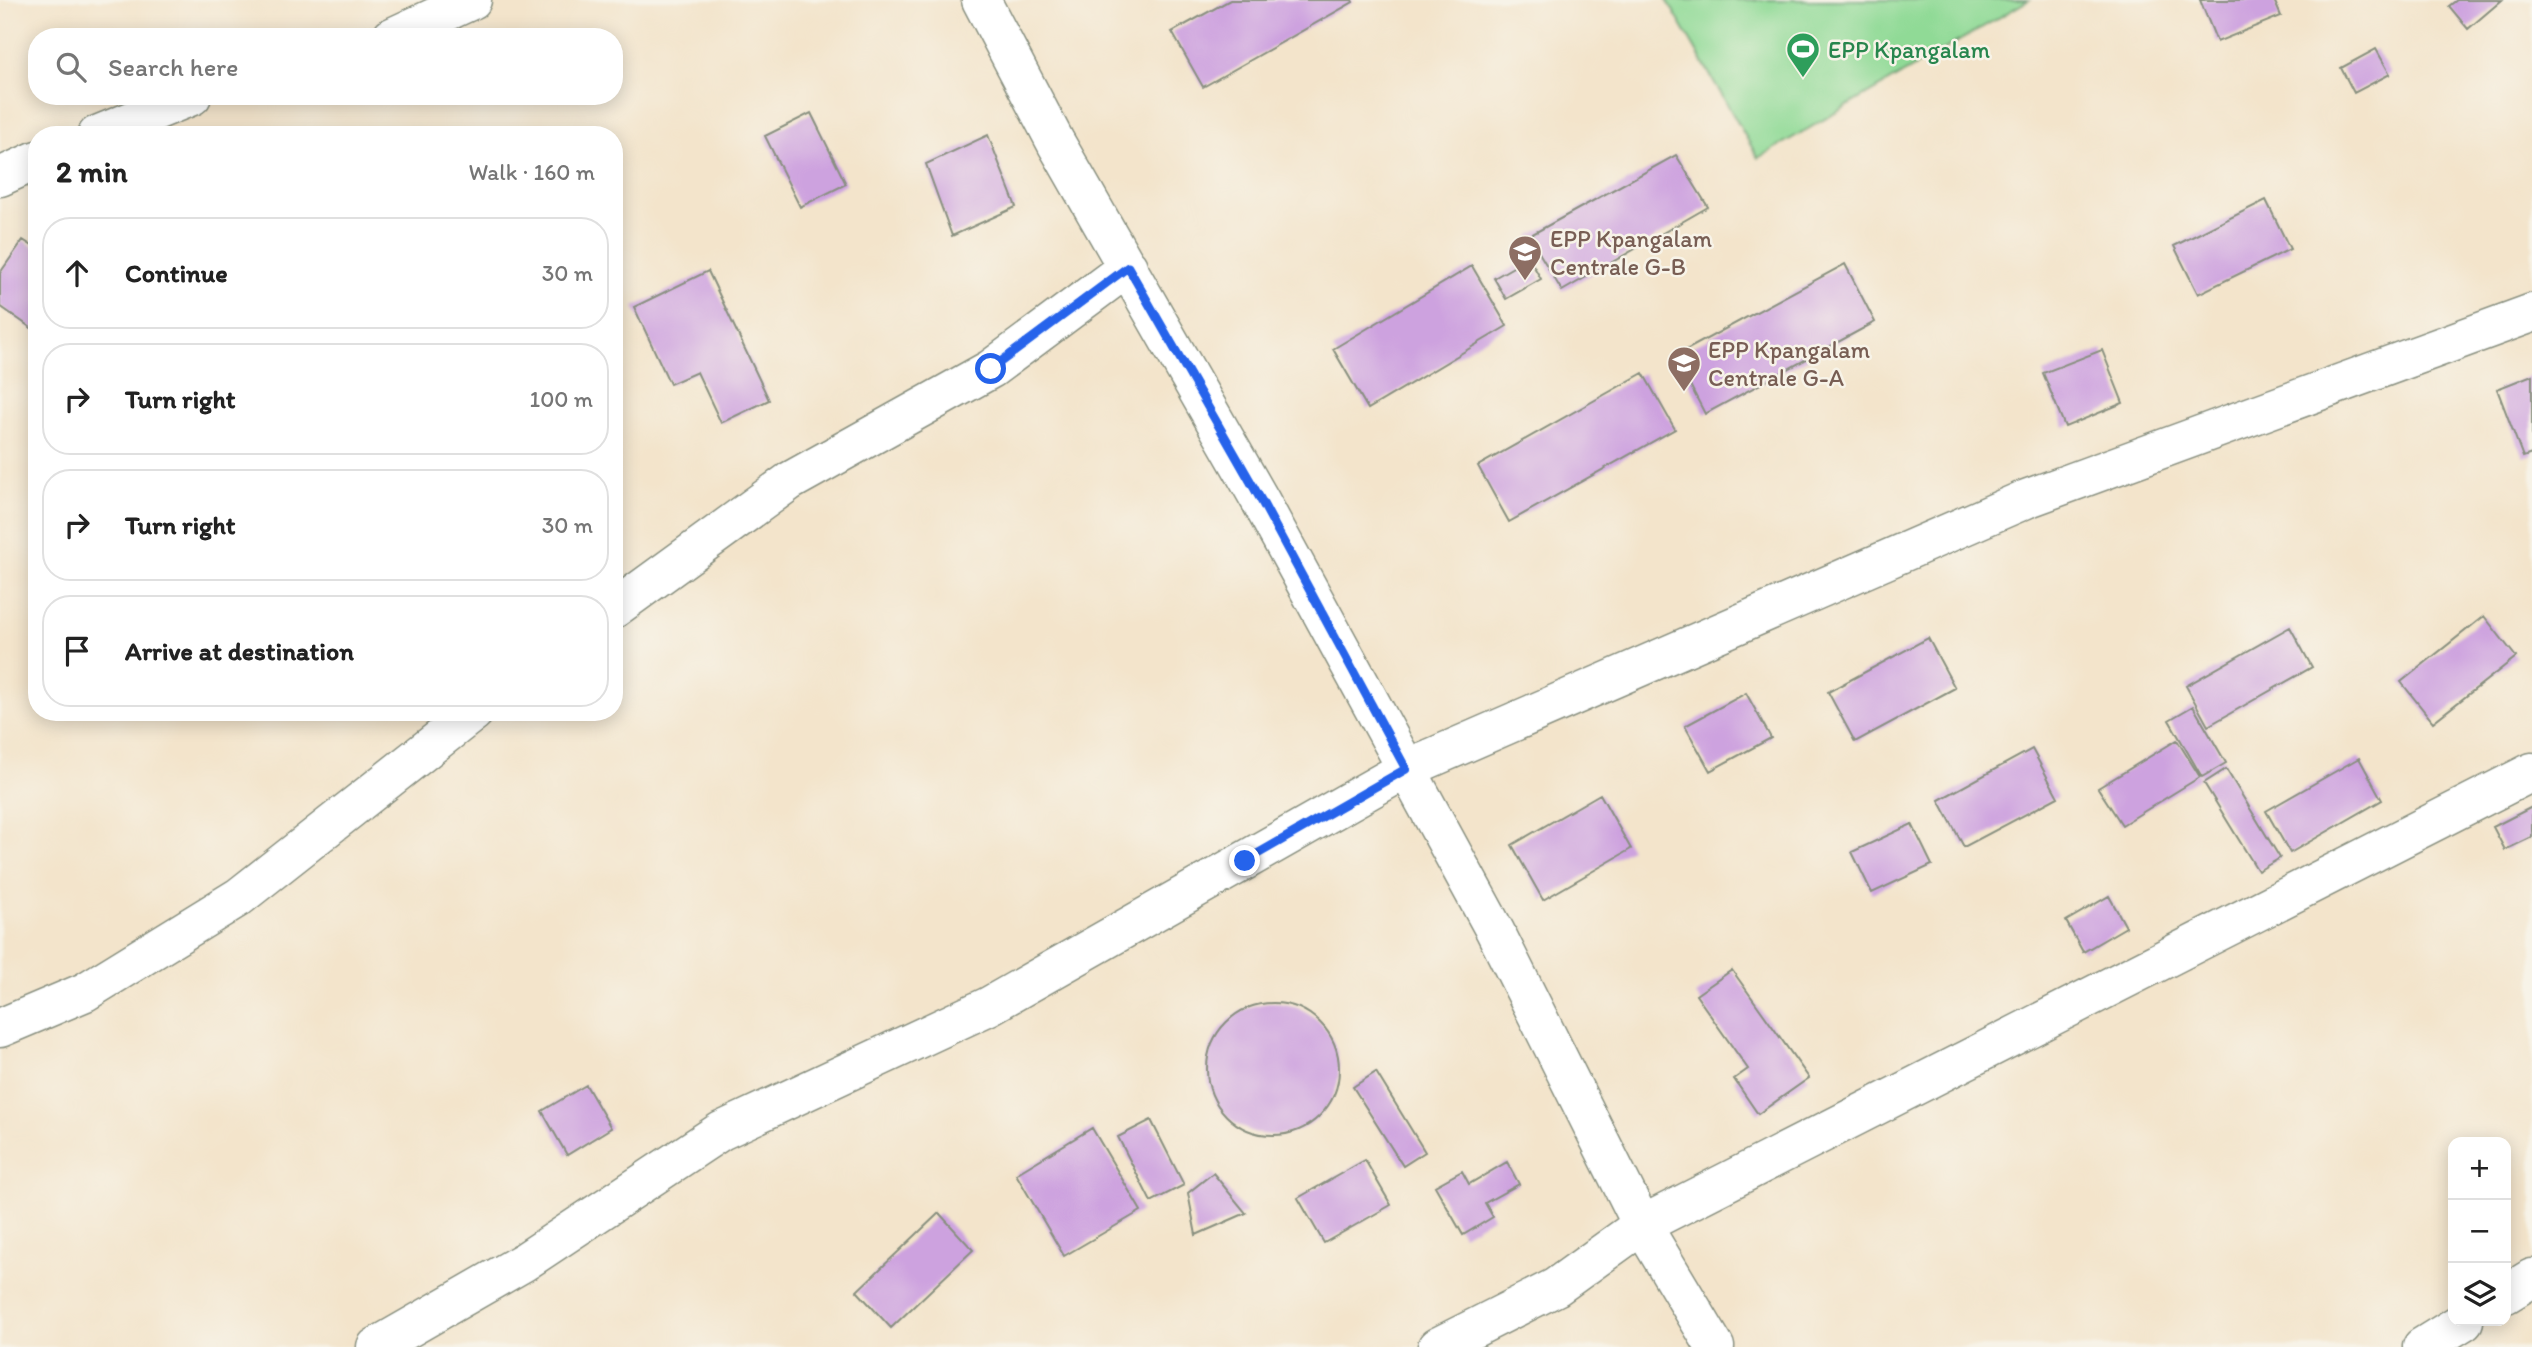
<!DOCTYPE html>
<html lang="en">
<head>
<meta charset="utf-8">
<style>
	body { margin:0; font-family:Itim,sans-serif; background:#f2f2f2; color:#222 }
	.controls { position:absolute; right:21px; bottom:21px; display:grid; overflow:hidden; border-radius:14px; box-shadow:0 4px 18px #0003 }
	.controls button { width:63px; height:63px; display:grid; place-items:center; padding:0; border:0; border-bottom:2px solid #e0e0e0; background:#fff; color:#222; font:35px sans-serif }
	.stop { position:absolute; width:21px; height:21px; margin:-16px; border:5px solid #2563eb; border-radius:50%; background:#fff }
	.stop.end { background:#2563eb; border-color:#fff; box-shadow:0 2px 7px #0008 }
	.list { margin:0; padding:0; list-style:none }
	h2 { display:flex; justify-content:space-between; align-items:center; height:91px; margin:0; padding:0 28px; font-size:30px }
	h2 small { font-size:23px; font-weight:400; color:#767676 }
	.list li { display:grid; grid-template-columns:46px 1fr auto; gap:21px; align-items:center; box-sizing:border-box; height:112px; margin:0 14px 14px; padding:0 14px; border:2px solid #e0e0e0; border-radius:28px }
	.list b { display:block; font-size:26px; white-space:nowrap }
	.list em { font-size:23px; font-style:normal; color:#767676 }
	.icon { flex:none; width:38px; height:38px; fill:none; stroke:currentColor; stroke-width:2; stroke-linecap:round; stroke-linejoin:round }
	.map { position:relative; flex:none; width:2532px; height:1347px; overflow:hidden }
	.search { position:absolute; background:#fff; box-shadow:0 4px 18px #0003; left:28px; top:28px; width:595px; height:77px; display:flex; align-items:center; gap:18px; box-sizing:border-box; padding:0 24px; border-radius:28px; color:#767676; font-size:26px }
	.panel { position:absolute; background:#fff; box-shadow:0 4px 18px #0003; left:28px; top:126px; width:595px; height:595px; border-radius:28px }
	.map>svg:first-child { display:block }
	.green { fill:#90da96; stroke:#588c65; stroke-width:2 }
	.building { fill:#cda2df }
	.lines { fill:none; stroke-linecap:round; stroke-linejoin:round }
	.minor-casing { stroke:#899080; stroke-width:41 }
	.minor { stroke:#fff; stroke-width:38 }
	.route { stroke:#2563eb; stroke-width:9 }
	.labels { text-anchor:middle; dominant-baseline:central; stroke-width:5; stroke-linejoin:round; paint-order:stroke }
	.leisure-label { font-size:24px; fill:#27864d; stroke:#f7f3e8; text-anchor:start }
	.education-label { font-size:24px; fill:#785e54; stroke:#f7f3e8; text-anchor:start }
</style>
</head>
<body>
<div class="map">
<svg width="2532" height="1347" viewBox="0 0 2532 1347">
	<rect width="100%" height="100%" fill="#f7f3e8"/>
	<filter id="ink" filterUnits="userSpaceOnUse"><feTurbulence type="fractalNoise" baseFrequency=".0143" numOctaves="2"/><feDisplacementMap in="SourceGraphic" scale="14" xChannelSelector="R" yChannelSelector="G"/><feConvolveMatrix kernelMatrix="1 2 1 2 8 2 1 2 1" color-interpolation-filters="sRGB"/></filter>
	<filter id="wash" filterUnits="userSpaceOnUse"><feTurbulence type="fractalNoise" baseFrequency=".00686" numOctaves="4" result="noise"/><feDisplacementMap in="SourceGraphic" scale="28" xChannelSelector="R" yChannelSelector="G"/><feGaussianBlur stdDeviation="1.57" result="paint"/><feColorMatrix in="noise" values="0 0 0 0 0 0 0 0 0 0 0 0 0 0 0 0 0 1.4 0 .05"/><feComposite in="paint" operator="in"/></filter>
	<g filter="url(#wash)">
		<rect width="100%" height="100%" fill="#f3e4cb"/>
		<path class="green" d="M1667 0H2029L1758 158Z"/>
		<g id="blocks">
			<path class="building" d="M1230 0H1352L1353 2 1203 87 1172 32Z
				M2200 0H2274L2281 16 2217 42Z
				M2457 0H2502L2468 29 2449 6Z
				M2376 49 2390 74 2354 93 2341 68Z
				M811 113 846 184 800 207 765 136Z
				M988 135 1016 207 952 236 926 164Z
				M1676 155 1708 207 1562 291 1529 236Z
				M2266 200 2290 249 2198 294 2174 246Z
				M23 240 37 249V332L0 306V273Z
				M1529 258 1541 279 1506 299 1494 278Z
				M1845 264 1875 322 1705 414 1675 356Z
				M1472 266 1507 326 1368 409 1333 349Z
				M708 271 769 400 721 423 697 372 670 384 634 307Z
				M2102 350 2123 403 2065 427 2043 373Z
				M1643 373 1675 429 1509 522 1478 466Z
				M2532 375V454L2523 457 2497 389Z
				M2484 616 2516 657 2433 722 2401 682Z
				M2290 627 2312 667 2208 726 2186 686Z
				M1928 638 1955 688 1855 742 1828 692Z
				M1746 693 1771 738 1710 771 1685 726Z
				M2193 706 2226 763 2202 777 2169 720Z
				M2177 740 2200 777 2122 825 2098 788Z
				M2032 749 2058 797 1964 847 1939 800Z
				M2359 758 2382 800 2290 853 2266 811Z
				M2226 769 2280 858 2258 871 2204 783Z
				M1600 794 1631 849 1543 900 1512 845Z
				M2532 807V837L2505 850 2493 827Z
				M1912 824 1932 865 1872 893 1852 852Z
				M2109 896 2126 927 2083 952 2066 921Z
				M1732 970 1809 1078 1758 1114 1734 1079 1748 1069 1696 995Z
				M1207 1069a66 66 0 1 1 132 0a66 66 0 1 1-132 0Z
				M1376 1072 1425 1152 1403 1166 1353 1087Z
				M586 1085 611 1128 567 1155 542 1111Z
				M1151 1120 1184 1185 1151 1202 1118 1137Z
				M1092 1128 1141 1211 1064 1256 1016 1174Z
				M1365 1160 1391 1205 1324 1243 1298 1198Z
				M1507 1162 1519 1184 1485 1203 1493 1217 1463 1235 1435 1186 1462 1171 1469 1184Z
				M1213 1173 1246 1213 1196 1235 1188 1193Z
				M939 1213 973 1250 891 1328 857 1291Z"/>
		</g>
	</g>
	<g filter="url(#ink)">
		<use href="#blocks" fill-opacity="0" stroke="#899080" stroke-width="2"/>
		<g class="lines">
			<g class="minor-casing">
				<path id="minor" d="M981 0 1056 143 1260 500 1495 931 1642 1225 1715 1347
					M392 37 472 0
					M97 135 192 96
					M0 177 37 160
					M614 609 790 481 991 369 1128 267
					M0 1028 85 992 239 897 474 712
					M2506 1294 2532 1278
					M376 1347 524 1262 721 1131 989 1006 1406 769 2026 499 2532 313
					M1437 1347 1556 1287 1642 1225 2532 772
					M2422 1347 2464 1321"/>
			</g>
			<use href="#minor" class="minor"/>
		</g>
	</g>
	<g class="lines" filter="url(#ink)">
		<path class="route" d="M991 369 1128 267 1261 500 1406 769 1245 861"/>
	</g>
	<defs>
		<g id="stadium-pin" transform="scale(1.75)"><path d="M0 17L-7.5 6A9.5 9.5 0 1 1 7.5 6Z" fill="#2e9e5b" stroke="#f7f3e8"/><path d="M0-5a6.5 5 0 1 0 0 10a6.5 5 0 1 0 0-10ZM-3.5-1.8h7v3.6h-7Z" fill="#fff"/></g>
		<g id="school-pin" transform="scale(1.75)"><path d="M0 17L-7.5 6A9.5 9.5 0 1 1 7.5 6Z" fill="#8d6e63" stroke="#f7f3e8"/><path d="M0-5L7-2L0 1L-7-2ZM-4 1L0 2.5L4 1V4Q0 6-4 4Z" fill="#fff"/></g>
	</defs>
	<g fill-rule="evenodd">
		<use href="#stadium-pin" x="1803" y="49"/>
		<use href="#school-pin" x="1525" y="252"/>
		<use href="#school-pin" x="1684" y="363"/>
	</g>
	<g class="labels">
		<g class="leisure-label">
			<text x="1828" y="49">EPP Kpangalam</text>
		</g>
		<g class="education-label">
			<text x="1550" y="238">EPP Kpangalam<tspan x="1550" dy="28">Centrale G-B</tspan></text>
			<text x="1708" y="349">EPP Kpangalam<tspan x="1708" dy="28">Centrale G-A</tspan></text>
		</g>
	</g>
</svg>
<div class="controls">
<button>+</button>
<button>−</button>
<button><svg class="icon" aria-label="layers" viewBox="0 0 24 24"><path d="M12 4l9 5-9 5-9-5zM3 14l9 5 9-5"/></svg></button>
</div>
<div class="stop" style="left:991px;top:369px"></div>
<div class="stop end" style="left:1245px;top:861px"></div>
<div class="search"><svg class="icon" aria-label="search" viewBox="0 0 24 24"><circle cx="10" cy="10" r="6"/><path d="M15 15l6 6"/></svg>Search here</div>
<section class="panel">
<h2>2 min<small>Walk · 160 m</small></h2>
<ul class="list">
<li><svg class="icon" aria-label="ahead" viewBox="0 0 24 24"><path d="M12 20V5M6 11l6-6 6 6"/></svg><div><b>Continue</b></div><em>30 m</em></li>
<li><svg class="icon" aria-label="right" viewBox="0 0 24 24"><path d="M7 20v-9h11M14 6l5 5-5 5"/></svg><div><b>Turn right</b></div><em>100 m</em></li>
<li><svg class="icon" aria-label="right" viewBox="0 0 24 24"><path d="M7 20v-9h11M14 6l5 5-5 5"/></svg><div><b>Turn right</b></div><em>30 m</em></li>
<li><svg class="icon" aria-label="arrive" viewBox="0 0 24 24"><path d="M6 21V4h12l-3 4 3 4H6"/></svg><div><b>Arrive at destination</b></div></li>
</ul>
</section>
</div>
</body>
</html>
